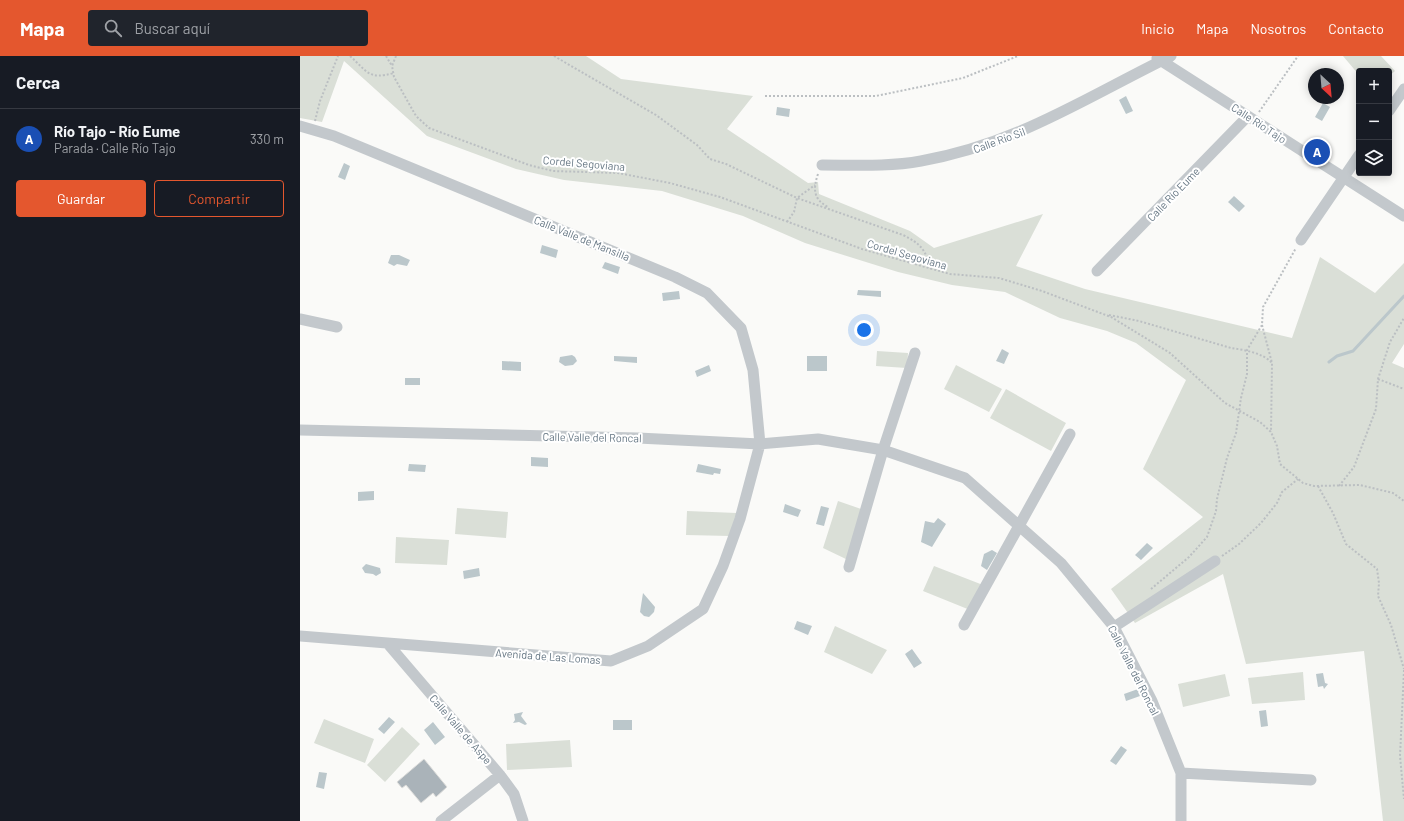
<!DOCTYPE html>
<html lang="es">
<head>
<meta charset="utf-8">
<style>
	body { margin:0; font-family:Barlow,sans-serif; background:#20242c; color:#f1f3f6 }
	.controls { position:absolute; right:12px; top:12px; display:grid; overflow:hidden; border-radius:4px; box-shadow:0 2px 10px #0003 }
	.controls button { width:36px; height:36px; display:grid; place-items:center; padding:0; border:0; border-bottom:1px solid #363941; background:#171b24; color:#f1f3f6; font:20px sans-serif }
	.compass { position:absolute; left:1008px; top:12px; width:36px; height:36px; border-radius:50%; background:#171b24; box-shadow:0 2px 10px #0003; rotate:154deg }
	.you { position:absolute; left:564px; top:274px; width:14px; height:14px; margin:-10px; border:3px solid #fff; border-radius:50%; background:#1a73e8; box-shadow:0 0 0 6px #1a73e833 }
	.badge { display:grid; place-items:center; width:26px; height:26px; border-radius:50%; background:#e4572e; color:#fff; font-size:13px; font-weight:700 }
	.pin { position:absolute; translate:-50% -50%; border:2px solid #fff; box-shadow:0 1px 4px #0006 }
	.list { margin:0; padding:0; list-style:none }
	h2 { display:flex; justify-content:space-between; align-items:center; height:52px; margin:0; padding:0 16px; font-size:17px }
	h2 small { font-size:13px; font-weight:400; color:#9ea1a6 }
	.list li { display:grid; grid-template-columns:26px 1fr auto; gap:12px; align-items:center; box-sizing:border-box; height:60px; padding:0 16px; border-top:1px solid #363941 }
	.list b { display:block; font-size:15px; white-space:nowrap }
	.list p { margin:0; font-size:13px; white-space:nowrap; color:#9ea1a6 }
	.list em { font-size:13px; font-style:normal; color:#9ea1a6 }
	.actions { display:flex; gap:8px; padding:12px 16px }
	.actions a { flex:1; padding:9px 0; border:1px solid #e4572e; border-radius:4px; text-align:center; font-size:14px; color:#e4572e }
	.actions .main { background:#e4572e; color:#fff }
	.icon { flex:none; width:22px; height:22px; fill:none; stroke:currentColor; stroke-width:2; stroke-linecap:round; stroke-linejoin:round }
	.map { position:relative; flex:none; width:1104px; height:765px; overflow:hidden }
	header { display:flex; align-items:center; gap:24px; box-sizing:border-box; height:56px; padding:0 20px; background:#e4572e; color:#fff }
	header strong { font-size:19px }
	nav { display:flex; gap:22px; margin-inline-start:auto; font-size:14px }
	.search { width:280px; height:36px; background:#20242c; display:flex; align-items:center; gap:10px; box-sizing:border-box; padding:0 14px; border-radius:4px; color:#9ea1a6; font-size:15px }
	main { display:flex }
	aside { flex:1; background:#171b24 }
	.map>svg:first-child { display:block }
	.green { fill:#dadfd7 }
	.water { fill:#bbc7cb }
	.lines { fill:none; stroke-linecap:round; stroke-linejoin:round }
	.stream { stroke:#bbc7cb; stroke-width:3 }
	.building { fill:#aab3b9; stroke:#dcdcda }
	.path { stroke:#bbbfc2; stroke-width:2; stroke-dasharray:2 2; stroke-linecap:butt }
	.minor { stroke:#c3c8cc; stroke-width:11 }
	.labels { text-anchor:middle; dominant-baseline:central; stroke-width:4; stroke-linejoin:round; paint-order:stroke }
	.street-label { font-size:11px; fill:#657683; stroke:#fff }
</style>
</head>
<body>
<header>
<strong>Mapa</strong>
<div class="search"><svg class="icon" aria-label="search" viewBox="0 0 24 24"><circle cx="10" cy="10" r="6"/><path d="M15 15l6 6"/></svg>Buscar aquí</div>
<nav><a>Inicio</a><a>Mapa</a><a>Nosotros</a><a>Contacto</a></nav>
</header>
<main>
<aside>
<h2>Cerca<small></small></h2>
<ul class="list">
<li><span class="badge" style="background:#1a4fb4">A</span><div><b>Río Tajo - Río Eume</b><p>Parada · Calle Río Tajo</p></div><em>330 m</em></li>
</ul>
<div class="actions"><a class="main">Guardar</a><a>Compartir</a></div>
</aside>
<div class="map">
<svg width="1104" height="765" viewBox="0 0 1104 765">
	<rect width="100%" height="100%" fill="#fafaf8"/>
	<path class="green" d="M0 0H286L321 23 453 40 427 73 508 127 518 126 519 138 610 175 634 192 743 158 716 210 785 233 992 282 1020 201 1075 237 1104 207V288L1092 307 1104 312V765H1083L1064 595 946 608 923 518 835 567 811 533 903 461 843 413 886 324 836 287 807 275 760 262 705 236 652 229 598 216 505 187 443 160 362 135 264 124 216 113 127 80 44 5 22 66 0 62Z
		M1043 0H1081L1095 15 1089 20V15H1059V19Z
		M577 295 608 297 607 312 576 310Z
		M656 309 702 333 689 356 644 333Z
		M706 333 766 367 751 395 690 362Z
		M538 445 564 454 548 504 523 492Z
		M157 452 208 456 206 482 155 478Z
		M387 455 437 457 430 480 386 479Z
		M96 481 149 484 147 509 95 507Z
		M634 510 683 529 670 554 623 535Z
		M535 570 587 594 572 618 524 596Z
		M1003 616 1005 644 952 648 948 622Z
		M925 618 930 640 883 651 878 628Z
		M24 663 74 683 65 707 14 687Z
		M102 671 120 688 85 726 67 709Z
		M270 684 272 711 207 714 206 688Z"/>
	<path class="water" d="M826 40 833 55 826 58 819 44Z
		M1023 47 1030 51 1022 65 1015 61Z
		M477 51 490 53 489 61 476 59Z
		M44 107 50 110 45 124 38 121Z
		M934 140 945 150 939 156 928 146Z
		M242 189 258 194 256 202 240 197Z
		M91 199H99L110 204 107 210 97 208 94 210 88 207Z
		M305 206 320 211 318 218 302 212Z
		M558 234 581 235V241L557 239Z
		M379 235 380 243 363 245 362 237Z
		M702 293 709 297 704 308 696 305Z
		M272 299 275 301 277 305 273 309 265 310 259 306 260 301Z
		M314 300 337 301V307L314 305Z
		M507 300H527V315H507Z
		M202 305 221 306V315L202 314Z
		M409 309 411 315 397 321 395 315Z
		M105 322H120V329H105Z
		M231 401 248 402V411L231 410Z
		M109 408 126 409 125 416 108 415Z
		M398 408 421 413 420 418 414 417 413 419 396 416Z
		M74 435V444L58 445V436Z
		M485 448 501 454 498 461 483 456Z
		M521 450 529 452 524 470 516 468Z
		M638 462 646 468 632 491 621 486 625 465 634 467Z
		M847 487 853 492 841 504 835 499Z
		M692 494 697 497 687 514 681 510 684 498Z
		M66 508 80 512 81 517 76 520 73 518 65 517 62 512Z
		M179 512 180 520 164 523 163 515Z
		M343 537 355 551 354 556 349 561 344 560 340 556Z
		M497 565 512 570 508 579 494 573Z
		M612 593 622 607 614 612 605 598Z
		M1023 617 1025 627 1028 628 1024 633 1023 630 1018 631 1016 618Z
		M838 633 840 640 826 645 824 638Z
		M966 654 968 670 961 671 959 655Z
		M223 656 221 660 227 668 225 669 219 666 213 667 215 664 214 658Z
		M89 661 95 666 84 678 78 673Z
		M313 664H332V674H313Z
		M133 666 145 681 135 689 124 674Z
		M821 690 827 694 816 709 810 705Z
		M19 716 27 717 24 733 16 731Z"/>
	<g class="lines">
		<path class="stream" d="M1029 306 1037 300 1053 295 1104 240"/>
	</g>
	<path class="building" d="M124 703 147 731 136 741 133 737 121 747 106 729 102 732 97 726Z"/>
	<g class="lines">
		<path class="path" d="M50 0C68 16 68 24 94 17
			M86 0 92 10
			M96 0 92 10 94 21 116 60 129 72 229 109 253 115 318 117 370 127 420 141 562 193 650 218 699 222 742 235 811 261 870 297 925 347 960 366 971 376 977 390 980 408 1003 427 1014 430 1060 429 1093 437 1104 445
			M254 0 356 59 397 89 410 103 426 108 497 142 603 179C621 188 625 193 631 213
			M465 40H576L663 22 718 0
			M959 56 998 0
			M15 65 20 45 38 0
			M518 118C513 133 513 143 528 151
			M487 166 494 156 497 142 515 129
			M809 259 839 265 931 292C945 294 963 297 972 307
			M962 269 972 307 971 376
			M1078 323 1104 333
			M1018 430 1033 457 1046 488 1077 513 1079 527 1078 540 1091 569 1104 613
			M1039 430 1054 411 1076 353 1078 323 1090 286 1104 262
			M922 500 939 488 961 467 977 447 982 436 998 423
			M851 533 889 501 907 481 916 455 917 443 927 402 936 377 941 342 947 318V294L962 269 963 251 996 192
			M1104 614 1100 700 1104 743"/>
		<path class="minor" d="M857 2 1104 160
			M1089 55 1104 33
			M0 70 34 80 375 221 407 237 441 272 453 314 460 388 440 463 423 510 403 553 348 590 311 605 0 580
			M522 109C554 109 589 111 621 105 717 88 785 42 871 0
			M1001 184 1059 99
			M797 215 948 60
			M0 263 37 271
			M0 374 338 382 460 388 518 383 583 394 665 422 761 507 814 571 852 645 881 717V765
			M549 511 583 394 615 297
			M664 569 770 378
			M814 571 915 505
			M88 588 200 719 214 738 223 765
			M881 717 1011 724
			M141 765 200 719"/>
	</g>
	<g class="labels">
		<g class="street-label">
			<text transform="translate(959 67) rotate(33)">Calle Río Tajo</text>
			<text transform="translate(699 84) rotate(-20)">Calle Río Sil</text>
			<text transform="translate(284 107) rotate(5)">Cordel Segoviana</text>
			<text transform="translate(873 138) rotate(-46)">Calle Río Eume</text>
			<text transform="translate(282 182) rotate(22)">Calle Valle de Mansilla</text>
			<text transform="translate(607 198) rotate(16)">Cordel Segoviana</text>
			<text transform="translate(292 381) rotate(1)">Calle Valle del Roncal</text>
			<text transform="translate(248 600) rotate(4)">Avenida de Las Lomas</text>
			<text transform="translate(834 614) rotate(63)">Calle Valle del Roncal</text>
			<text transform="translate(161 673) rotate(49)">Calle Valle de Aspe</text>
		</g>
	</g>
</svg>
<div class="controls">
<button>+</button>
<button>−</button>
<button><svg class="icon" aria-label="layers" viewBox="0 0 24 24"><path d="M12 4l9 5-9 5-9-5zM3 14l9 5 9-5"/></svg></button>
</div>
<svg class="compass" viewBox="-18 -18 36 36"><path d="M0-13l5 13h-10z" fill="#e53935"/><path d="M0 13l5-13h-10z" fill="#9ea1a6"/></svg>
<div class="you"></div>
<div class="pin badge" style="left:1017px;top:96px;background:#1a4fb4">A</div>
</div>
</main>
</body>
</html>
